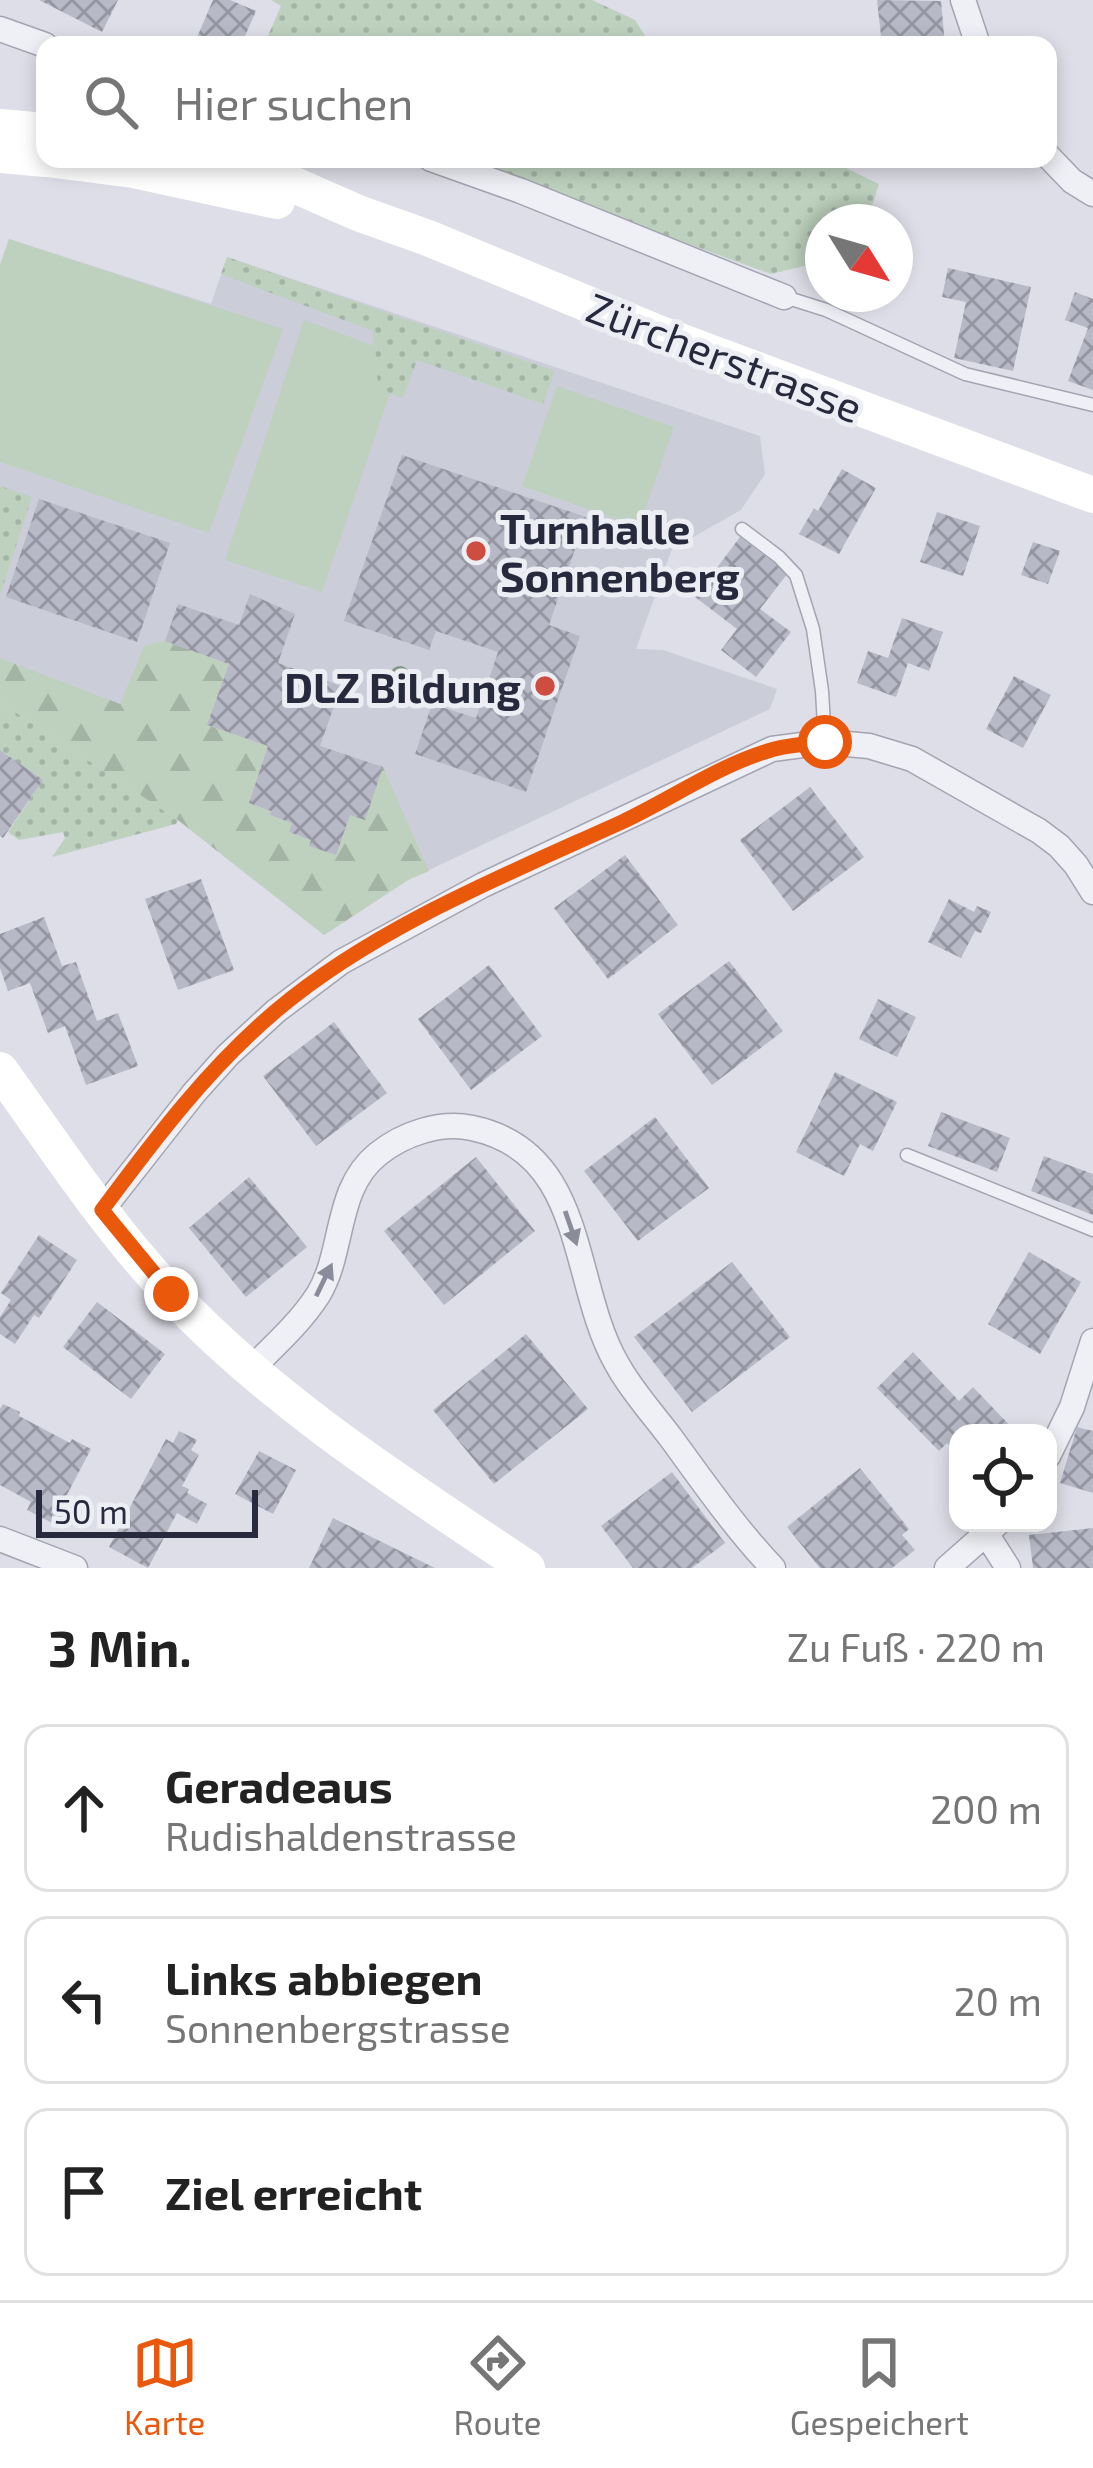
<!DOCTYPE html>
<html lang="de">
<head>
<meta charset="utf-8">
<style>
	body { margin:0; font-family:"Exo 2",sans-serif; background:#f6f6f6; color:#222 }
	.controls { position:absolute; right:36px; bottom:36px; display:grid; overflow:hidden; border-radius:24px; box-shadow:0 6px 18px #0003 }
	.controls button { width:108px; height:108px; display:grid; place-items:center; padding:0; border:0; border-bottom:3px solid #e0e0e0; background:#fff; color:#222; font:60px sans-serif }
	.compass { position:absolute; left:805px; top:204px; width:108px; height:108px; border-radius:50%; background:#fff; box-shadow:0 6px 18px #0003; rotate:127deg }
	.scale { position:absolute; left:36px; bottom:30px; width:222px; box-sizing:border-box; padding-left:12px; border:6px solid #27293d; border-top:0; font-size:33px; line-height:42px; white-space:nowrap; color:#27293d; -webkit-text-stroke:9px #eceef4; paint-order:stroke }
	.stop { position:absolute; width:36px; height:36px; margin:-27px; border:9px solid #ea580c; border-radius:50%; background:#fff }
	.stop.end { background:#ea580c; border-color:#fff; box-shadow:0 3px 12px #0008 }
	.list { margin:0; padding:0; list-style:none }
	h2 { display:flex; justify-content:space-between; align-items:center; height:156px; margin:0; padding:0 48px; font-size:51px }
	h2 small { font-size:39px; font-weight:400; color:#767676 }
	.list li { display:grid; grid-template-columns:78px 1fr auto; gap:36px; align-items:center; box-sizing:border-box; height:168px; margin:0 24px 24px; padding:0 24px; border:3px solid #e0e0e0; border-radius:24px }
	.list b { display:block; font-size:45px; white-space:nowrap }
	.list p { margin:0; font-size:39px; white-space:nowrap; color:#767676 }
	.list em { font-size:39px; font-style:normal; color:#767676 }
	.icon { flex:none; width:66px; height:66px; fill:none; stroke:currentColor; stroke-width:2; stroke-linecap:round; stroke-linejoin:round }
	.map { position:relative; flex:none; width:1093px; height:1568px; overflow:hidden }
	.search { position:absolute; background:#fff; box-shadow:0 6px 18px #0003; left:36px; right:36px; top:36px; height:132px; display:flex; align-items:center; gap:30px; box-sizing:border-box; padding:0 42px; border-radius:24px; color:#767676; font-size:45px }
	.sheet { height:732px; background:#fff }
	nav { display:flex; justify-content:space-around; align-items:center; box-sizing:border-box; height:168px; border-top:3px solid #e0e0e0; background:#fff; font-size:33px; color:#767676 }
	nav a { display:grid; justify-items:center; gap:6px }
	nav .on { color:#ea580c }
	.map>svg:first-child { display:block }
	.built { fill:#cbcdd9 }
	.grass { fill:url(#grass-dots) }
	.forest { fill:url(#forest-firs) }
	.garden { fill:#bed1be }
	.building { fill:url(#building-cross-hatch) }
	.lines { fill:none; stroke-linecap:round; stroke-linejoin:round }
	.service-casing { stroke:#a3a4b1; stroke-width:15 }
	.minor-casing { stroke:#a3a4b1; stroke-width:27 }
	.service { stroke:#eff0f5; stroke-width:12 }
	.minor { stroke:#eff0f5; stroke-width:24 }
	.secondary { stroke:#fff; stroke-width:36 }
	.tree { fill:#809586 }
	.oneway { fill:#8b8c99 }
	.route { stroke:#ea580c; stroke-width:15 }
	.poi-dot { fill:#cd4d41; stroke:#eceef4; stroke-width:4.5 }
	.labels { text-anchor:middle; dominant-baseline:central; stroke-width:10; stroke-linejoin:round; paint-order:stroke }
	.street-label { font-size:42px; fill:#27293d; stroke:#eceef4 }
	.poi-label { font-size:42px; font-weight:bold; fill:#27293d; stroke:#eceef4; text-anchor:start }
</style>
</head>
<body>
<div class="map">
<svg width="1093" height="1568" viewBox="0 0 1093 1568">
	<defs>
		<pattern id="grass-dots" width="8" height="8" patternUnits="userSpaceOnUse" patternTransform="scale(3)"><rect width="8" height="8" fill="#bed1be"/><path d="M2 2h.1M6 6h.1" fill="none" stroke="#a3b3a4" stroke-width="1.8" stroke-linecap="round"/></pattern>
		<pattern id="forest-firs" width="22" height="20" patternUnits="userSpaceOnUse" patternTransform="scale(3)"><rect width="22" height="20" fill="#bed1be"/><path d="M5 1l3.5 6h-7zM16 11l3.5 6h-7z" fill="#a3b3a4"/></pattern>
		<pattern id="building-cross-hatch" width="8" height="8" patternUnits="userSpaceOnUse" patternTransform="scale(3)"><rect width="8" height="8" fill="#b7b9c6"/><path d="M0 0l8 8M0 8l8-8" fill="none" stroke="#9596a2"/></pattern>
	</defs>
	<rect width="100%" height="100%" fill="#dddee7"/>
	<path class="built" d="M9 239 211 304 227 257 760 436 765 474 741 510 672 549 636 649 663 650 777 689 770 709 408 880 324 935 178 820 0 702V265Z"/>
	<path class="grass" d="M271 0H592L635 20 651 45H264L281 6Z
		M454 159H827L879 184 867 222H823V265L812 264 771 274Z
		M227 257 555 371 543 404 417 360 403 398 378 389 373 331 221 274Z
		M0 486 32 497 0 595Z
		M0 702 178 820 176 824 52 857 65 838 63 832 19 840 8 832 43 780 0 750Z"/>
	<path class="forest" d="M165 641 229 664 207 725 268 746 249 803 271 811 270 815 292 823 289 832 311 840 310 846 336 855 350 815 383 767 429 871 408 880 324 935 178 820 0 702V658L120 704 144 646Z"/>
	<path class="garden" d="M9 239 283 329 209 533 0 462V265Z
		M304 320 375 346 378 388 390 393 322 592 225 560Z
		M557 386 674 427 639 527 522 486Z"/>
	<path class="building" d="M39 0H118L102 32Z
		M213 0H230L256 11 241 45H200L195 42Z
		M877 0 941 1 945 45H882Z
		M948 268 1031 287 1013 371 954 358 966 302 942 297Z
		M1075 292 1093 299V390L1068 381 1088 328 1065 320Z
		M402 455 586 517 549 625 580 636 526 792 415 754 432 704 476 718 498 652 436 631 429 650 344 621Z
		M842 469 876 488 839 554 799 534 814 508 818 511Z
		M39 499 170 543 137 642 6 597Z
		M937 512 980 526 963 576 920 562Z
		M740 537 788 573 760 609 791 632 756 677 721 650 737 629 695 597Z
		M1033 542 1060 551 1048 584 1021 575Z
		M250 594 295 614 278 663 341 686 320 746 383 767 365 820 350 815 336 855 309 846 311 840 289 832 292 823 270 815 271 811 249 803 268 746 207 725 229 664 165 641 178 604 239 625Z
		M902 618 943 632 929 671 908 663 896 697 857 683 868 651 888 658Z
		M1014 676 1051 695 1023 748 986 729Z
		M0 750 43 780 3 838 0 836Z
		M810 787 864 857 793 911 740 840Z
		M625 855 678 925 608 979 554 908Z
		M201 879 234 970 178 990 145 899Z
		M949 899 974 912 977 906 991 912 981 933 975 931 961 958 928 942Z
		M44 917 62 966 76 962 97 1021 118 1013 138 1066 86 1085 65 1026 48 1033 30 983 8 991 0 968V934Z
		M729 961 783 1031 712 1085 658 1014Z
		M489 965 542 1036 471 1090 418 1019Z
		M878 999 916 1017 897 1057 859 1039Z
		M334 1022 387 1093 316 1146 263 1076Z
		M835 1072 897 1102 873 1151 860 1144 844 1176 796 1152Z
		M941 1112 1010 1138 997 1172 928 1146Z
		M655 1117 709 1188 638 1241 584 1171Z
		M1044 1156 1093 1174V1215L1031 1191Z
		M476 1157 535 1231 444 1305 384 1231Z
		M249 1177 307 1247 246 1297 189 1228Z
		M39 1235 77 1260 39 1318 34 1315 15 1344 0 1334V1317L11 1300 1 1293Z
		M1029 1252 1081 1282 1040 1354 988 1324Z
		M732 1262 790 1337 692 1412 634 1337Z
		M97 1302 165 1354 131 1399 63 1347Z
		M526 1334 588 1409 494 1484 433 1410Z
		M913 1352 959 1401 973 1387 1017 1433H958V1454L947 1443 939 1451 877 1388Z
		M3 1404 20 1412 19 1416 70 1443 72 1439 91 1449 61 1506 67 1509 58 1526 27 1510 31 1502 0 1485V1409Z
		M1077 1427 1093 1431V1493L1060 1483Z
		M179 1431 197 1440 191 1450 199 1455 182 1486 189 1489 187 1493 207 1504 197 1524 177 1513 148 1568 109 1547 166 1439 173 1443Z
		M259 1451 296 1470 273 1514 235 1494Z
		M860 1468 909 1529 902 1535 915 1550 892 1568H820L787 1527Z
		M672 1472 725 1543 692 1568H633L601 1526Z
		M333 1518 398 1550 435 1568H309Z
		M1093 1528V1568H1033L1029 1535Z"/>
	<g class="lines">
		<g class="service-casing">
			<path id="service" d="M785 297 826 310 965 374 1093 405
				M742 529 779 557 796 575 813 629 822 691 825 742
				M907 1155 1093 1230"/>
		</g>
		<g class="minor-casing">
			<path id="minor" d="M963 0 978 45
				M0 29 45 45
				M1048 156 1072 181 1093 194
				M431 159 521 191 784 297
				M102 1210 194 1093 228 1055 276 1011 341 962 483 885 772 749 825 742 869 746 912 759 1039 831 1059 846 1076 865 1093 892
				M250 1370C273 1347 300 1323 318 1295 345 1251 334 1189 378 1154 403 1134 440 1121 472 1128 588 1152 570 1283 617 1364 631 1390 653 1414 671 1438 704 1483 735 1528 773 1568
				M1048 1456 1072 1407 1093 1341
				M987 1535 1008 1568
				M0 1539 75 1568
				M947 1568 998 1523"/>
		</g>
		<use href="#service" class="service"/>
		<use href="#minor" class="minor"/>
		<path class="secondary" d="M0 127 45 131
			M0 155 45 159
			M47 159 133 170 277 201
			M215 159 283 180 358 213 428 238 653 331 1093 495
			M0 1070C55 1146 107 1227 172 1295 275 1404 403 1485 527 1568"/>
	</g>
	<circle class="tree" cx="400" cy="676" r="10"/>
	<defs><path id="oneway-solid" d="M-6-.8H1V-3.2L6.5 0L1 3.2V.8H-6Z" transform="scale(3)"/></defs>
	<g class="oneway">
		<use href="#oneway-solid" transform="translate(571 1228) rotate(71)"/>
		<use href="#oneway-solid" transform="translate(324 1280) rotate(-64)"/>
	</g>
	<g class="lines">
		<path class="route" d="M171 1294 102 1210C154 1140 209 1067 277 1010 376 927 505 875 622 822 671 799 719 765 771 750 788 745 808 744 825 742"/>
	</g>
	<g class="poi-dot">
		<circle cx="476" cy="551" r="12"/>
		<circle cx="545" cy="686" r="12"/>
	</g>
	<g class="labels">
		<g class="street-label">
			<text transform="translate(725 356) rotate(21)">Zürcherstrasse</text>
		</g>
		<g class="poi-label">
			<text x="500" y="527">Turnhalle<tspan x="500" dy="48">Sonnenberg</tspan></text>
			<text x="521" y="686" text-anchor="end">DLZ Bildung</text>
		</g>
	</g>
</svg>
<div class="controls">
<button><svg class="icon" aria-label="locate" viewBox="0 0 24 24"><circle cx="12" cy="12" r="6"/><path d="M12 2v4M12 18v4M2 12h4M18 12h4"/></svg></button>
</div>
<svg class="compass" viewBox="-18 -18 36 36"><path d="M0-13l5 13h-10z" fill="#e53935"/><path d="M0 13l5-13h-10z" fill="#767676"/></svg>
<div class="scale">50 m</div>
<div class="stop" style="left:825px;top:742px"></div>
<div class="stop end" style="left:171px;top:1294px"></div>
<div class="search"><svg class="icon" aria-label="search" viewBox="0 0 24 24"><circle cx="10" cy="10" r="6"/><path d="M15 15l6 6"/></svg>Hier suchen</div>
</div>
<section class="sheet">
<h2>3 Min.<small>Zu Fuß · 220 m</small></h2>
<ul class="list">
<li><svg class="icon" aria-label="ahead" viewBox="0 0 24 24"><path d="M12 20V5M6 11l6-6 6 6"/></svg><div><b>Geradeaus</b><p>Rudishaldenstrasse</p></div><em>200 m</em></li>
<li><svg class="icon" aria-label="left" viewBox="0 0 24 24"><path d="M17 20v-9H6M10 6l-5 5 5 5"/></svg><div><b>Links abbiegen</b><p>Sonnenbergstrasse</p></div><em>20 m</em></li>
<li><svg class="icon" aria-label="arrive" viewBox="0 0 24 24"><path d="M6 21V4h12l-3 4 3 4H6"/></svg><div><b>Ziel erreicht</b></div></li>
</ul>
</section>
<nav>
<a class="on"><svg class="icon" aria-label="map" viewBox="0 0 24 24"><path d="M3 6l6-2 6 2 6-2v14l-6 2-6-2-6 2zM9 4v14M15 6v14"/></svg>Karte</a>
<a><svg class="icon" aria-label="directions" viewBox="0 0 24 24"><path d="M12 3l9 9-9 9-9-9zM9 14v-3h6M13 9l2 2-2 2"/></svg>Route</a>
<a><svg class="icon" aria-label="saved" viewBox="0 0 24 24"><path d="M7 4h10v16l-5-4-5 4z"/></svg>Gespeichert</a>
</nav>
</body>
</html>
